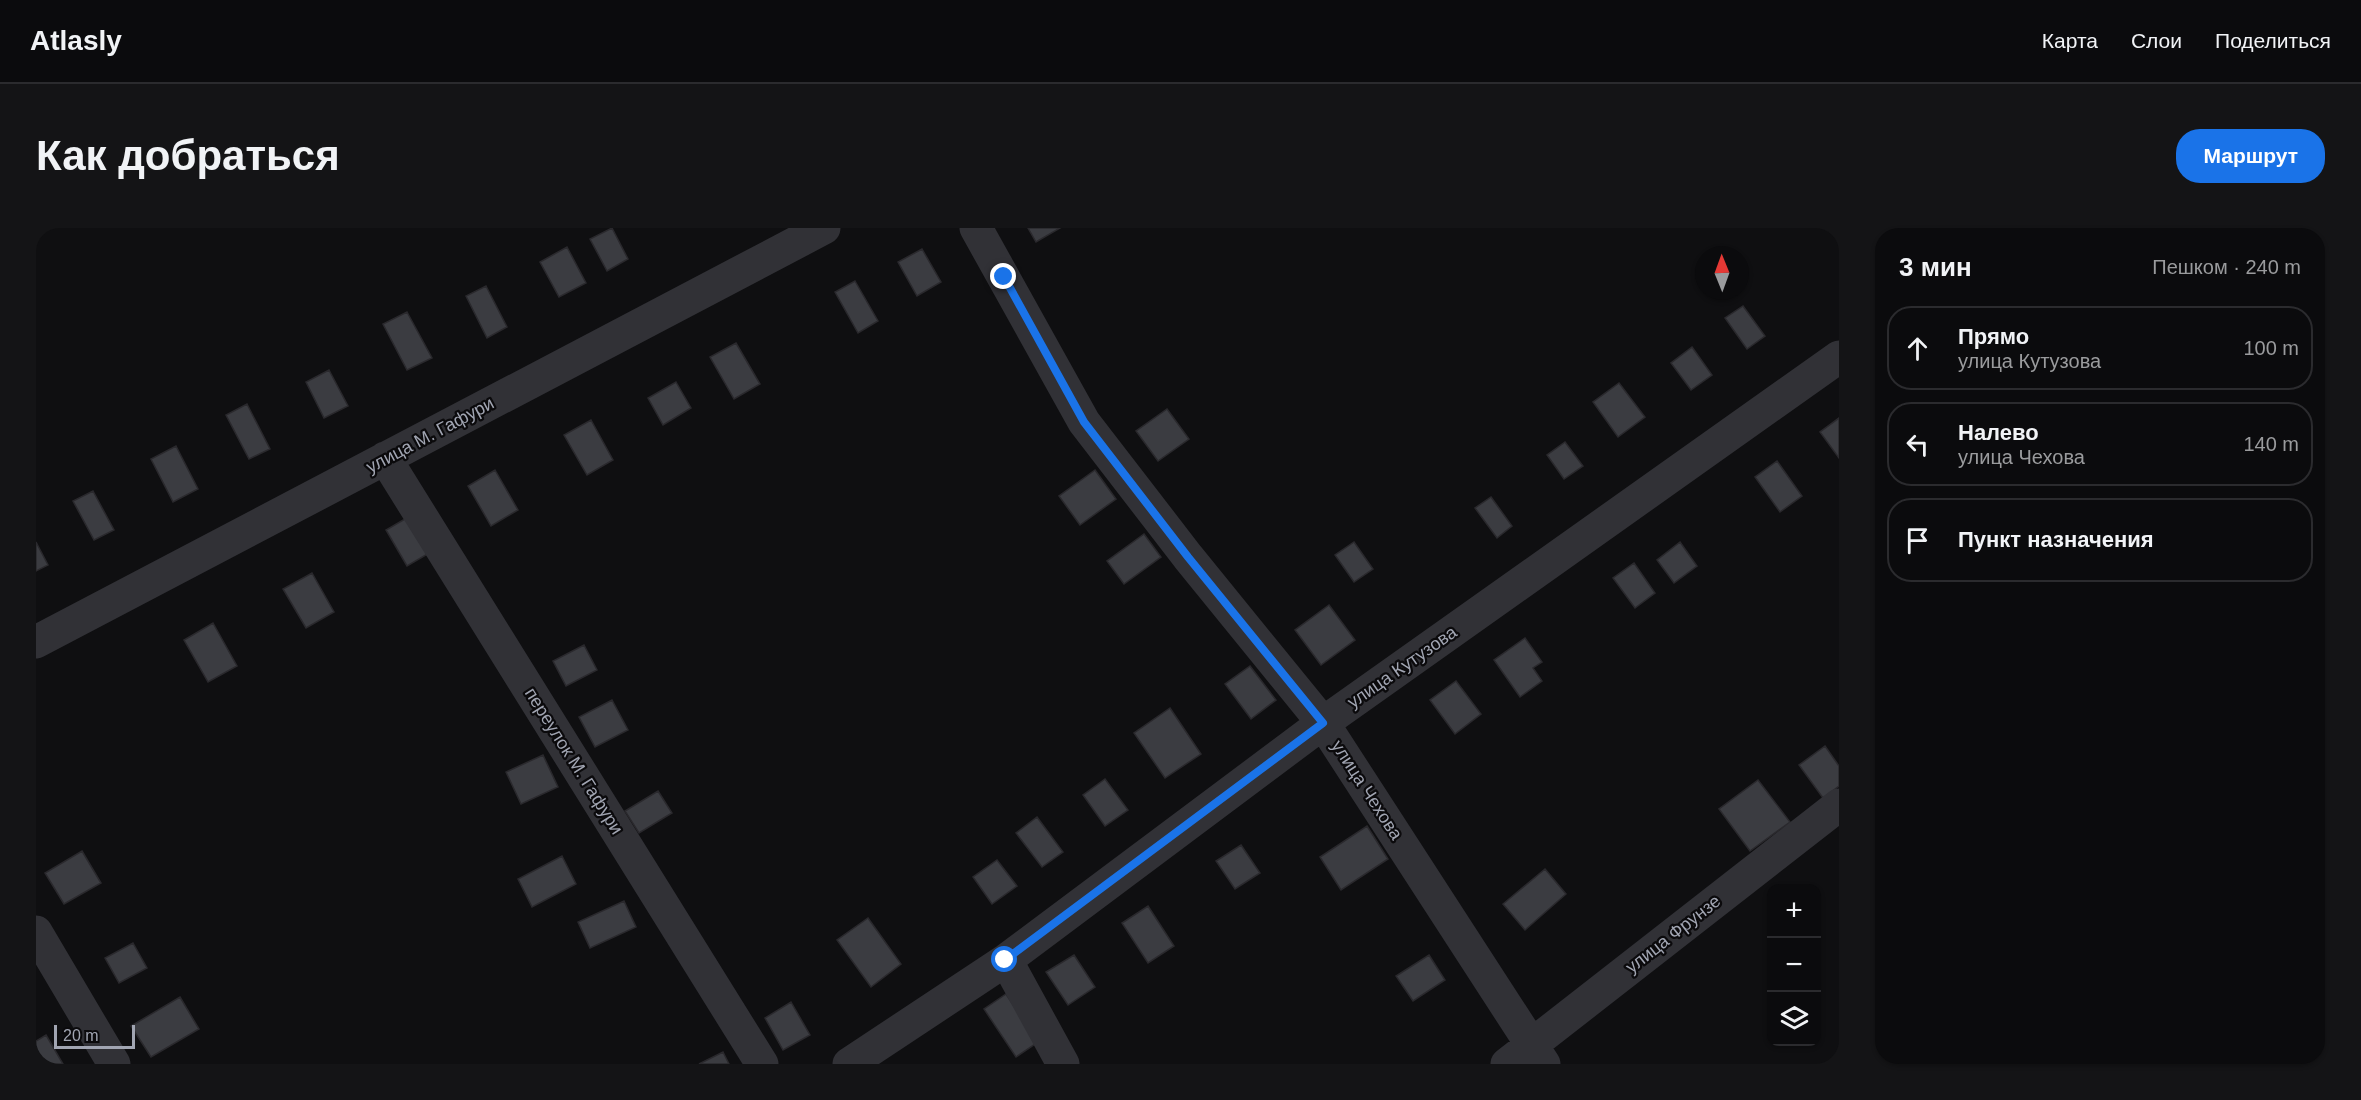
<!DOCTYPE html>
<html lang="ru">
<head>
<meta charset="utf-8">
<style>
	body { margin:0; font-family:Arial,sans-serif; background:#141416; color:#f1f3f6 }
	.controls { position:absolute; right:18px; bottom:18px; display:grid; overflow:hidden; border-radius:12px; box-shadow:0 2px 4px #0004 }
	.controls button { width:54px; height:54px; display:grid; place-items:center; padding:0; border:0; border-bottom:2px solid #2b2b2e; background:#0b0b0d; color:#f1f3f6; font:30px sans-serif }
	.compass { position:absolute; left:1659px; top:18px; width:54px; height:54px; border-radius:50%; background:#0b0b0d; box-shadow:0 2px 4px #0004; rotate:359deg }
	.scale { position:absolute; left:18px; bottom:15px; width:81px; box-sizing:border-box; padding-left:6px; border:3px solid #a1a5b2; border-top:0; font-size:16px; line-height:21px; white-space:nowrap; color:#a1a5b2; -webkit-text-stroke:4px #0b0a0c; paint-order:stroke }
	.stop { position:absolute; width:18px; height:18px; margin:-14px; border:4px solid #1a73e8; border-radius:50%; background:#fff }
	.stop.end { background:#1a73e8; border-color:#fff; box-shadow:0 2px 6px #0008 }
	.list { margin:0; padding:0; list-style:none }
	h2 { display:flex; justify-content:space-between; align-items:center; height:78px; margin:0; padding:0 24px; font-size:26px }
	h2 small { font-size:20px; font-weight:400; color:#9a9b9d }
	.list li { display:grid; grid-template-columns:39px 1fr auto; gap:18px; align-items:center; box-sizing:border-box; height:84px; margin:0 12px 12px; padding:0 12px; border:2px solid #2b2b2e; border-radius:24px }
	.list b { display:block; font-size:22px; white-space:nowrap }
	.list p { margin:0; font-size:20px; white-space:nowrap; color:#9a9b9d }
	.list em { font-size:20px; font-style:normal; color:#9a9b9d }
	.icon { flex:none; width:33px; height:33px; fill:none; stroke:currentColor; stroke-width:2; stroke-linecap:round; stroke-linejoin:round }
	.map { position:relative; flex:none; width:1803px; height:836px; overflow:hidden; border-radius:24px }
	header { display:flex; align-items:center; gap:36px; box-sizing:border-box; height:84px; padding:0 30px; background:#0b0b0d; border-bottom:2px solid #2b2b2e }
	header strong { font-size:28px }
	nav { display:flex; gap:33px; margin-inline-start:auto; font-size:21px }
	.intro { display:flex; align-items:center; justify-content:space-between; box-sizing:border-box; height:144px; padding:0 36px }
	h1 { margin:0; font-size:42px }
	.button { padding:15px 27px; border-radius:24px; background:#1a73e8; color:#fff; font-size:21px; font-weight:700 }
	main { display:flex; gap:36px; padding:0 36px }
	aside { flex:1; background:#0b0b0d; border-radius:24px; box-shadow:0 2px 4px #0004 }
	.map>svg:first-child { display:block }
	.building { fill:#3b3c41; stroke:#2a292d; stroke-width:1.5 }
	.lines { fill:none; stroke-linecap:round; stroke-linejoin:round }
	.minor { stroke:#313136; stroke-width:33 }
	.route { stroke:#1a73e8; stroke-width:8 }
	.labels { text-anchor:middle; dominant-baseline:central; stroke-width:4.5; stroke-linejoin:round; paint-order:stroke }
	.street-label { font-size:18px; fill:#a1a5b2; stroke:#0b0a0c }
</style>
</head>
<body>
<header>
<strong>Atlasly</strong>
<nav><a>Карта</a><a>Слои</a><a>Поделиться</a></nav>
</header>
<div class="intro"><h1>Как добраться</h1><a class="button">Маршрут</a></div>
<main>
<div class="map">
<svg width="1803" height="836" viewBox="0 0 1803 836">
	<rect width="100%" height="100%" fill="#0f0f11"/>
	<path class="building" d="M576 0 592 31 571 43 554 11Z
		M992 0H1024L1000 14Z
		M531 19 550 55 523 69 504 34Z
		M886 21 905 54 881 68 862 34Z
		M819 53 842 93 822 105 799 64Z
		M450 58 471 99 451 110 430 68Z
		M1707 78 1729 108 1711 121 1689 90Z
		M371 84 396 130 371 142 347 96Z
		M700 115 724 156 698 171 674 129Z
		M1656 119 1676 147 1655 162 1635 135Z
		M293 142 312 178 288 190 270 154Z
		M640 154 655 180 627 197 612 170Z
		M1583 155 1609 189 1582 209 1557 174Z
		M211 176 234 221 213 231 190 187Z
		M1131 181 1153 211 1122 233 1100 203Z
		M1803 190V230L1784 204Z
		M555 192 577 232 551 247 528 207Z
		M1529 214 1547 238 1528 251 1511 227Z
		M140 218 162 261 137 274 115 231Z
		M1741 233 1766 268 1744 284 1719 249Z
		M459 242 482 282 455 298 432 258Z
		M1059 242 1080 271 1044 297 1023 268Z
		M57 263 78 302 58 312 37 273Z
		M1455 269 1476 298 1461 310 1439 280Z
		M374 288 395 324 371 338 350 302Z
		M1108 306 1125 329 1088 356 1071 333Z
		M0 314 12 337 0 343Z
		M1318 314 1337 341 1318 354 1299 327Z
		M1644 314 1661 338 1638 355 1621 332Z
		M1598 335 1619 365 1599 380 1577 350Z
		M276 345 298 384 270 400 247 361Z
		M1293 377 1319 412 1285 437 1259 402Z
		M177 395 201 438 172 454 148 412Z
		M1489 410 1506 434 1497 440 1506 453 1484 469 1458 432Z
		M548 417 561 442 530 458 517 433Z
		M1214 438 1240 472 1215 491 1189 456Z
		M1420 453 1445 486 1419 506 1394 472Z
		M576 472 592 502 559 519 543 489Z
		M1134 480 1165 526 1129 550 1098 505Z
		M1789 518 1803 538V558L1787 570 1763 537Z
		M507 527 522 559 485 576 470 544Z
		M1069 551 1092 582 1069 598 1047 567Z
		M1722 552 1754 594 1714 623 1683 581Z
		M622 563 636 585 603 605 589 583Z
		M1001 589 1027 624 1006 639 980 605Z
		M1331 598 1352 631 1305 662 1284 629Z
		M1205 617 1224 645 1199 661 1180 633Z
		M46 623 65 655 28 676 9 645Z
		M526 628 540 656 496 679 482 651Z
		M961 632 981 658 956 676 937 649Z
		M1509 641 1530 666 1489 702 1467 676Z
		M588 673 600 699 554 720 542 694Z
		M1112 678 1138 718 1112 735 1086 695Z
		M832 690 865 736 835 759 801 712Z
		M97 715 111 740 83 755 69 730Z
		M1038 727 1059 759 1032 777 1010 744Z
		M1393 727 1409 752 1377 773 1360 748Z
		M970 766 1002 814 980 829 948 781Z
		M144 769 163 801 115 829 95 798Z
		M755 774 774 807 747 822 729 790Z
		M10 807 27 836H0V813Z
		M687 824 693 836H663Z"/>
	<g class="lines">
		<path class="minor" d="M940 0 1048 194 1152 329 1287 495 1508 836
			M349 230 726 836
			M0 414 788 0
			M0 704 78 836
			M970 732 1027 836
			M813 836 970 732 1287 495 1803 129
			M1471 836 1803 577"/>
	</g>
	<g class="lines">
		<path class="route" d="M968 49 1048 194 1152 329 1287 495 969 732"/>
	</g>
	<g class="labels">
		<g class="street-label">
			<text transform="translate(394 207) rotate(-28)">улица М. Гафури</text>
			<text transform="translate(1366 439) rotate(-35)">улица Кутузова</text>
			<text transform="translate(538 533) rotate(58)">переулок М. Гафури</text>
			<text transform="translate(1331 562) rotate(57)">улица Чехова</text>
			<text transform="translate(1637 706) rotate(-38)">улица Фрунзе</text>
		</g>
	</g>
</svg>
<div class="controls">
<button>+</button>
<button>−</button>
<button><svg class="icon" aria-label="layers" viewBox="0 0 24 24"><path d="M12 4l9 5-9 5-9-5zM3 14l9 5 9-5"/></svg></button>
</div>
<svg class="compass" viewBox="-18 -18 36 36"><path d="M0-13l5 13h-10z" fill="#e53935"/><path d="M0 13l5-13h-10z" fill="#9a9b9d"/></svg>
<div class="scale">20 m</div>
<div class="stop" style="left:969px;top:732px"></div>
<div class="stop end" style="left:968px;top:49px"></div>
</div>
<aside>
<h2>3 мин<small>Пешком · 240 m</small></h2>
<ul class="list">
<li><svg class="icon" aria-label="ahead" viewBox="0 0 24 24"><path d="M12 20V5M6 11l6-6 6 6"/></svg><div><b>Прямо</b><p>улица Кутузова</p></div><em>100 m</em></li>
<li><svg class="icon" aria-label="left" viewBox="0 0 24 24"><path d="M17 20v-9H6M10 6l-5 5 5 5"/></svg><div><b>Налево</b><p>улица Чехова</p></div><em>140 m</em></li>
<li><svg class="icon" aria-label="arrive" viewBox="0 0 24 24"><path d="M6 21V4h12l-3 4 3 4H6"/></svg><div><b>Пункт назначения</b></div></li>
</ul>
</aside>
</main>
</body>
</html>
